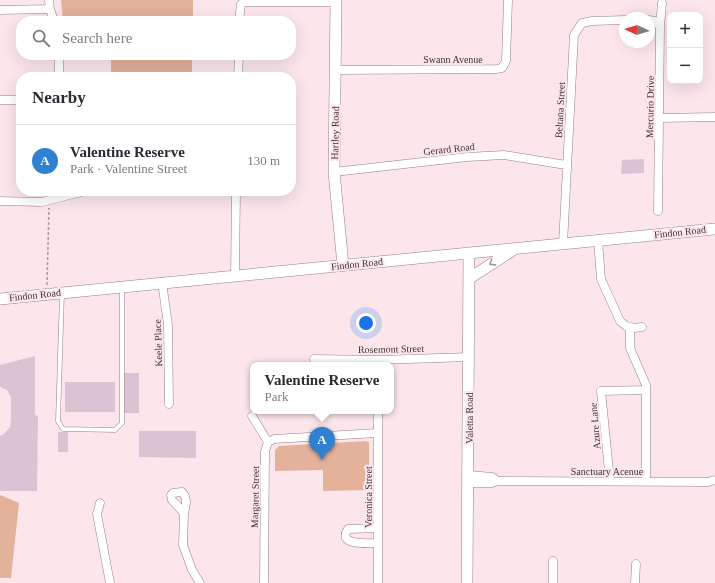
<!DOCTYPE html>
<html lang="en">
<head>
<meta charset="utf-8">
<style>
	body { margin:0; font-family:"Times New Roman",serif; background:#f2f2f3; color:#2b2b33 }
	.controls { position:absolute; right:12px; top:12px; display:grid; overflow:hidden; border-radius:8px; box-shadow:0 4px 16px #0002 }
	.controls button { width:36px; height:36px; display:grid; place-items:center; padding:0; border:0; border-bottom:1px solid #e1e1e2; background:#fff; color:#2b2b33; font:20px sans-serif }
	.compass { position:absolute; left:619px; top:12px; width:36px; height:36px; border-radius:50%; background:#fff; box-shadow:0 4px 16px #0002; rotate:274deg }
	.you { position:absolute; left:366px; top:323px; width:14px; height:14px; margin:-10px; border:3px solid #fff; border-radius:50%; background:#1a73e8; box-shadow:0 0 0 6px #1a73e833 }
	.badge { display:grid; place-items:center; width:26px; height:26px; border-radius:50%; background:#3082d1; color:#fff; font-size:13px; font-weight:700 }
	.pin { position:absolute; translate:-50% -33px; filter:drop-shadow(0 1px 2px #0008) }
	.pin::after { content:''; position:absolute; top:21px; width:14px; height:12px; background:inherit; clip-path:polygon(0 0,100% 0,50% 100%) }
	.popup { position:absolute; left:250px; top:362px; width:144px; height:52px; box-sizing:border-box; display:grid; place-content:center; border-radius:8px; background:#fff; filter:drop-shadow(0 1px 3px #0005); font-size:13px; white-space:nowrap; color:#7c7c81 }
	.popup b { font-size:15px; color:#2b2b33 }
	.popup::after { content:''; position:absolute; left:50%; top:100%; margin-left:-8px; border:8px solid transparent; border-top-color:#fff }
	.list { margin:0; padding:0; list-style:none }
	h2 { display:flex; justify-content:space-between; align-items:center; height:52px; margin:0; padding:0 16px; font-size:17px }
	h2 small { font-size:13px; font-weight:400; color:#7c7c81 }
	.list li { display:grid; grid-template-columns:26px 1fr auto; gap:12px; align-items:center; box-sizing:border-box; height:72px; padding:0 16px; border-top:1px solid #e1e1e2 }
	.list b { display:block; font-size:15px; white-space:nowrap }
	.list p { margin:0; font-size:13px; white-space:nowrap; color:#7c7c81 }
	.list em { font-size:13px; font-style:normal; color:#7c7c81 }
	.icon { flex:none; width:22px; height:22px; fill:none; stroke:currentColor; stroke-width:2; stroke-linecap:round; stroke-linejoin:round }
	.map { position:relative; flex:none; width:715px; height:583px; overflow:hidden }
	.search { position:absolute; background:#fff; box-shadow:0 4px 16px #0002; left:16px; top:16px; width:280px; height:44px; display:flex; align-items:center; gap:10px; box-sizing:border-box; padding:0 14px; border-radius:16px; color:#7c7c81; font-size:15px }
	.panel { position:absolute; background:#fff; box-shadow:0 4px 16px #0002; left:16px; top:72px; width:280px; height:124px; border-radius:16px }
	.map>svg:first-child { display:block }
	.green { fill:#e4b19b }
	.building { fill:#dac4d3 }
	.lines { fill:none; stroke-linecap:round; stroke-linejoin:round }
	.lane-casing { stroke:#977e85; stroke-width:5 }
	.street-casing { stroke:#977e85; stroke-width:9 }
	.secondary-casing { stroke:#977e85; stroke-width:12 }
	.path { stroke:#aa999d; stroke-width:1.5; stroke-dasharray:3 2; stroke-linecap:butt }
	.lane { stroke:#fff; stroke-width:4 }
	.street { stroke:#fff; stroke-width:8 }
	.secondary { stroke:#fff; stroke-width:11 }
	.oneway { stroke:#9e999a }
	.labels { text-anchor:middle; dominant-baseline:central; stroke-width:4; stroke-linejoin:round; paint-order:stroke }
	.street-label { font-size:10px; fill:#3d3335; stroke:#fce6ec }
</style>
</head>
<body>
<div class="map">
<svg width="715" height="583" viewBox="0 0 715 583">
	<rect width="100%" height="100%" fill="#fce6ec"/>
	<path class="green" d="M61 0H193V21H63Z
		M111 55H192V77H111Z
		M366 441 369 442V490L323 491V470L275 471V450L279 446Z
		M0 495 19 503 11 578H0Z"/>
	<path class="building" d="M644 159V173L621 174 622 160Z
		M35 356V415L38 416 37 491H0V436L4 434 10 427 11 420V397L7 390 0 387V365Z
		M124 373H139V413H123Z
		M65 382H115V412H65Z
		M139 431H196V458L139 457Z
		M58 432H68V452H58Z"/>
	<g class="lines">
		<g class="lane-casing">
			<path id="lane" d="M62 293 58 421 63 429 115 430 122 423V287"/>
		</g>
		<g class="street-casing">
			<path id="street" d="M49 0 50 9 54 21
				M0 10 50 9
				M649 20 655 21 660 27
				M239 21 241 4 245 2H336
				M336 70 496 69 502 68 506 61 508 0
				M59 77V55
				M238 77 239 55
				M0 100H21
				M659 118 715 117
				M334 172 467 157 504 155 566 165
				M0 201 42 202 85 191
				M658 211 660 27 662 3
				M598 240 601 279 620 321 626 326 634 328 642 327
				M563 244 574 35 582 23 592 21 625 20
				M235 276 236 191
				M162 282 168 325 169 404
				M630 327V348L646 385V481
				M314 359 378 360 469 357
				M378 411V583
				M252 416 268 442 265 451 264 583
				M268 442 274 439 377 433
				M469 475 492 477 498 481
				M610 481 601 391 646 390
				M468 483H492L498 481 708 482 715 480
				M182 492C188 498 186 505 184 513L172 500 171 495 173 493Z
				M100 503 97 514 110 583
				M184 513 183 545 192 570 200 583
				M378 543C369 543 336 546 348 529L378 528
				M553 583V561
				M635 583 636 564"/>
		</g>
		<g class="secondary-casing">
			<path id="secondary" d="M336 0 334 172 343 265
				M470 278 513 250
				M0 299 715 229
				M467 583 469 253"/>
		</g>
		<path class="path" d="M47 285 49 208"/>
		<use href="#lane" class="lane"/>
		<use href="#street" class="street"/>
		<use href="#secondary" class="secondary"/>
	</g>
	<defs><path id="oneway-chevron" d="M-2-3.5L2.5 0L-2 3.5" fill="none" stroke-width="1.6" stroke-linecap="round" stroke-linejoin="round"/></defs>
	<use class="oneway" href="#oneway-chevron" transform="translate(492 263) rotate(147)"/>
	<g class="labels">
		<g class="street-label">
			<text x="453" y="59">Swann Avenue</text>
			<text transform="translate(650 107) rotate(-89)">Mercurio Drive</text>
			<text transform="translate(560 110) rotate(-87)">Beltana Street</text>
			<text transform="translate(335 133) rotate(-89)">Hartley Road</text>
			<text transform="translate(449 149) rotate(-6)">Gerard Road</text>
			<text transform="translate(680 232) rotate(-6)">Findon Road</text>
			<text transform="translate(357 264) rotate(-6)">Findon Road</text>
			<text transform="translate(35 295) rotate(-6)">Findon Road</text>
			<text transform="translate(158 343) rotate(-92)">Keele Place</text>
			<text transform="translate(391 349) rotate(-1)">Rosemont Street</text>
			<text transform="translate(469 418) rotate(-90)">Valetta Road</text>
			<text transform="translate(595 426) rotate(-95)">Azure Lane</text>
			<text x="607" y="471">Sanctuary Acenue</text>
			<text transform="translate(255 497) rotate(-89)">Margaret Street</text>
			<text transform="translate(368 497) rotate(-90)">Veronica Street</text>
		</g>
	</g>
</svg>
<div class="controls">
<button>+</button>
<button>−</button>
</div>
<svg class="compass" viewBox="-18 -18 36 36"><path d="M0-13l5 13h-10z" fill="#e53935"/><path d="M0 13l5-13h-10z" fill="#7c7c81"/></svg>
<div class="you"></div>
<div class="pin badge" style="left:322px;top:460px">A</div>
<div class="popup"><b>Valentine Reserve</b>Park</div>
<div class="search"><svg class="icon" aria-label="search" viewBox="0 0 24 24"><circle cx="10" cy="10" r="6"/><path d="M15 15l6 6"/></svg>Search here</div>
<section class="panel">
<h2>Nearby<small></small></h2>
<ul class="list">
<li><span class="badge">A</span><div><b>Valentine Reserve</b><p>Park · Valentine Street</p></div><em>130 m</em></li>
</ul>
</section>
</div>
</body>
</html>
